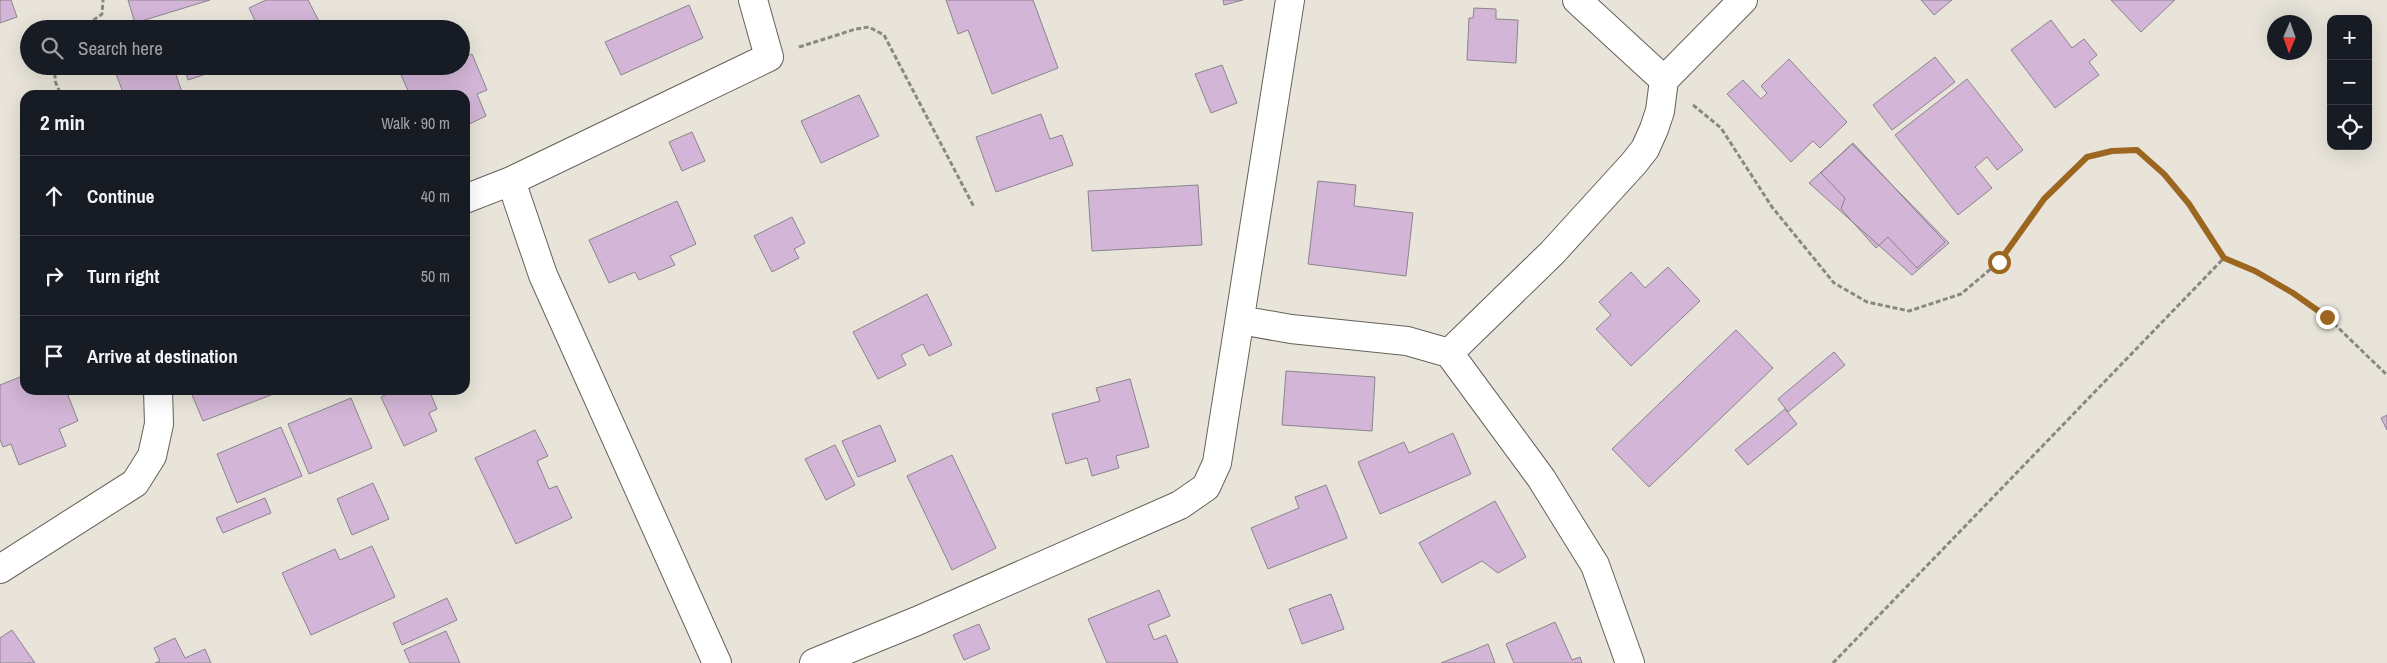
<!DOCTYPE html>
<html lang="en">
<head>
<meta charset="utf-8">
<style>
	body { margin:0; font-family:"Archivo Narrow",sans-serif; background:#20242c; color:#f1f3f6 }
	.controls { position:absolute; right:15px; top:15px; display:grid; overflow:hidden; border-radius:10px; box-shadow:0 5px 20px #0002 }
	.controls button { width:45px; height:45px; display:grid; place-items:center; padding:0; border:0; border-bottom:1px solid #363941; background:#171b24; color:#f1f3f6; font:25px sans-serif }
	.compass { position:absolute; left:2267px; top:15px; width:45px; height:45px; border-radius:50%; background:#171b24; box-shadow:0 5px 20px #0002; rotate:182deg }
	.stop { position:absolute; width:15px; height:15px; margin:-11px; border:4px solid #9c6520; border-radius:50%; background:#fff }
	.stop.end { background:#9c6520; border-color:#fff; box-shadow:0 1px 5px #0008 }
	.list { margin:0; padding:0; list-style:none }
	h2 { display:flex; justify-content:space-between; align-items:center; height:65px; margin:0; padding:0 20px; font-size:21px }
	h2 small { font-size:16px; font-weight:400; color:#9ea1a6 }
	.list li { display:grid; grid-template-columns:32px 1fr auto; gap:15px; align-items:center; box-sizing:border-box; height:80px; padding:0 20px; border-top:1px solid #363941 }
	.list b { display:block; font-size:19px; white-space:nowrap }
	.list em { font-size:16px; font-style:normal; color:#9ea1a6 }
	.icon { flex:none; width:28px; height:28px; fill:none; stroke:currentColor; stroke-width:2; stroke-linecap:round; stroke-linejoin:round }
	.map { position:relative; flex:none; width:2387px; height:663px; overflow:hidden }
	.search { position:absolute; background:#171b24; box-shadow:0 5px 20px #0002; left:20px; top:20px; width:450px; height:55px; display:flex; align-items:center; gap:12px; box-sizing:border-box; padding:0 18px; border-radius:28px; color:#9ea1a6; font-size:19px }
	.panel { position:absolute; background:#171b24; box-shadow:0 5px 20px #0002; left:20px; top:90px; width:450px; height:305px; border-radius:15px }
	.map>svg:first-child { display:block }
	.building { fill:#d3b5d7; stroke:#8b848c }
	.lines { fill:none; stroke-linecap:round; stroke-linejoin:round }
	.street-casing { stroke:#656259; stroke-width:30 }
	.path { stroke:#8b8881; stroke-width:3; stroke-dasharray:5 2.5; stroke-linecap:butt }
	.street { stroke:#fff; stroke-width:28 }
	.route { stroke:#9c6520; stroke-width:6 }
</style>
</head>
<body>
<div class="map">
<svg width="2387" height="663" viewBox="0 0 2387 663">
	<rect width="100%" height="100%" fill="#e8e4da"/>
	<path class="building" d="M0 0H11L17 17 0 23Z
		M128 0H210L135 23Z
		M266 0H308L323 29H259L249 8Z
		M946 0H1033L1058 68 992 94 968 30 958 34Z
		M1223 0H1243L1224 5Z
		M1921 0H1952L1934 15Z
		M2111 0H2175L2141 32Z
		M689 5 703 38 621 75 605 42Z
		M1474 8 1496 9V19L1518 20 1516 63 1467 60 1469 18H1473Z
		M2051 20 2072 48 2084 39 2097 55 2089 62 2099 75 2055 108 2011 50Z
		M472 54 487 90 477 94 486 116 465 126V95H410L397 66H461V59Z
		M1935 57 1955 82 1892 130 1873 105Z
		M1789 59 1847 122 1820 148 1813 141 1791 162 1727 94 1743 80 1761 99 1767 93 1761 86Z
		M1222 65 1237 103 1211 113 1195 74Z
		M113 66H173L183 95H124Z
		M184 66H213L215 71 188 80Z
		M1967 79 2023 150 1997 170 1987 157 1975 167 1992 188 1958 215 1895 135Z
		M859 95 879 136 821 163 801 121Z
		M1041 114 1050 139 1062 135 1073 165 996 192 976 137Z
		M692 132 705 161 682 171 669 142Z
		M1853 143 1945 242 1917 268 1888 237 1876 248 1841 209 1845 198 1821 173Z
		M1852 144 1949 243 1912 275 1809 183Z
		M1318 181 1356 185 1354 206 1413 213 1406 276 1308 264Z
		M1198 185 1202 245 1092 251 1088 191Z
		M677 201 696 244 670 256 675 265 639 280 635 272 609 283 589 240Z
		M792 217 805 243 794 249 799 258 772 272 754 236Z
		M1668 267 1700 301 1631 366 1596 329 1611 315 1599 302 1631 272 1645 288Z
		M927 294 952 345 929 356 923 344 901 355 906 365 878 379 853 332Z
		M1736 330 1773 368 1649 487 1612 449Z
		M1834 352 1845 365 1788 412 1778 399Z
		M1286 371 1375 377 1372 431 1282 425Z
		M25 375V390H44L46 395 59 390H66L78 421 59 429 66 446 19 465 11 444 3 447 0 440V385Z
		M1130 379 1149 447 1116 456 1119 468 1092 476 1087 458 1066 464 1052 414 1100 401 1096 388Z
		M190 390H284L203 421Z
		M395 390H429L437 409 429 413 437 431 404 446 381 397Z
		M351 398 372 448 309 474 288 424Z
		M1785 409 1797 424 1748 465 1735 450Z
		M2387 415V430L2381 418Z
		M880 425 896 461 858 477 842 441Z
		M281 427 302 476 237 503 217 454Z
		M535 430 548 456 537 461 549 489 557 486 572 518 516 544 475 458Z
		M1453 433 1471 474 1380 514 1358 462 1404 442 1409 453Z
		M835 445 855 485 826 500 805 459Z
		M952 455 996 548 952 570 907 476Z
		M373 483 389 519 352 535 337 499Z
		M1326 485 1347 538 1268 569 1251 528 1299 508 1295 497Z
		M265 498 271 513 223 533 216 518Z
		M1495 501 1526 557 1498 573 1482 561 1442 583 1419 543Z
		M372 546 395 597 311 635 282 573 335 549 340 560Z
		M1159 590 1170 616 1148 625 1154 640 1166 635 1178 663H1107L1088 619Z
		M1331 594 1344 629 1302 644 1289 609Z
		M447 598 457 620 402 645 393 623Z
		M1555 622 1572 660 1580 657 1582 663H1514L1506 644Z
		M979 624 990 649 964 660 953 635Z
		M12 630 35 663H0V638Z
		M446 631 460 663H410L404 650Z
		M175 638 185 658 205 649 211 663H155L160 661 154 648Z
		M1488 644 1495 663H1441L1474 650Z"/>
	<g class="lines">
		<g class="street-casing">
			<path id="street" d="M1577 0 1664 80
				M465 199 511 181
				M1240 320 1291 329 1407 341 1449 353 1552 253 1634 163 1645 149 1654 129 1660 111 1664 80 1743 0
				M1449 353 1541 478 1595 565 1630 663
				M0 569 135 483 152 456 159 424 158 390
				M717 663 543 275 511 181 769 57 753 0
				M814 663 917 621 1180 505 1206 487 1217 463 1290 0"/>
		</g>
		<path class="path" d="M81 29 102 14 103 0
			M799 47 856 29 869 27 884 35 974 207
			M55 66V81L61 95
			M1693 105 1721 128 1772 207 1834 283 1867 302 1909 311 1961 294 1999 262 2044 199 2087 157 2112 151 2137 150 2164 174 2189 204 2224 258 2255 271 2293 293 2327 317 2387 375
			M1833 663 2224 258"/>
		<use href="#street" class="street"/>
	</g>
	<g class="lines">
		<path class="route" d="M1999 262 2044 199 2087 157 2112 151 2137 150 2164 174 2189 204 2224 258 2255 271 2293 293 2327 317"/>
	</g>
</svg>
<div class="controls">
<button>+</button>
<button>−</button>
<button><svg class="icon" aria-label="locate" viewBox="0 0 24 24"><circle cx="12" cy="12" r="6"/><path d="M12 2v4M12 18v4M2 12h4M18 12h4"/></svg></button>
</div>
<svg class="compass" viewBox="-18 -18 36 36"><path d="M0-13l5 13h-10z" fill="#e53935"/><path d="M0 13l5-13h-10z" fill="#9ea1a6"/></svg>
<div class="stop" style="left:1999px;top:262px"></div>
<div class="stop end" style="left:2327px;top:317px"></div>
<div class="search"><svg class="icon" aria-label="search" viewBox="0 0 24 24"><circle cx="10" cy="10" r="6"/><path d="M15 15l6 6"/></svg>Search here</div>
<section class="panel">
<h2>2 min<small>Walk · 90 m</small></h2>
<ul class="list">
<li><svg class="icon" aria-label="ahead" viewBox="0 0 24 24"><path d="M12 20V5M6 11l6-6 6 6"/></svg><div><b>Continue</b></div><em>40 m</em></li>
<li><svg class="icon" aria-label="right" viewBox="0 0 24 24"><path d="M7 20v-9h11M14 6l5 5-5 5"/></svg><div><b>Turn right</b></div><em>50 m</em></li>
<li><svg class="icon" aria-label="arrive" viewBox="0 0 24 24"><path d="M6 21V4h12l-3 4 3 4H6"/></svg><div><b>Arrive at destination</b></div></li>
</ul>
</section>
</div>
</body>
</html>
